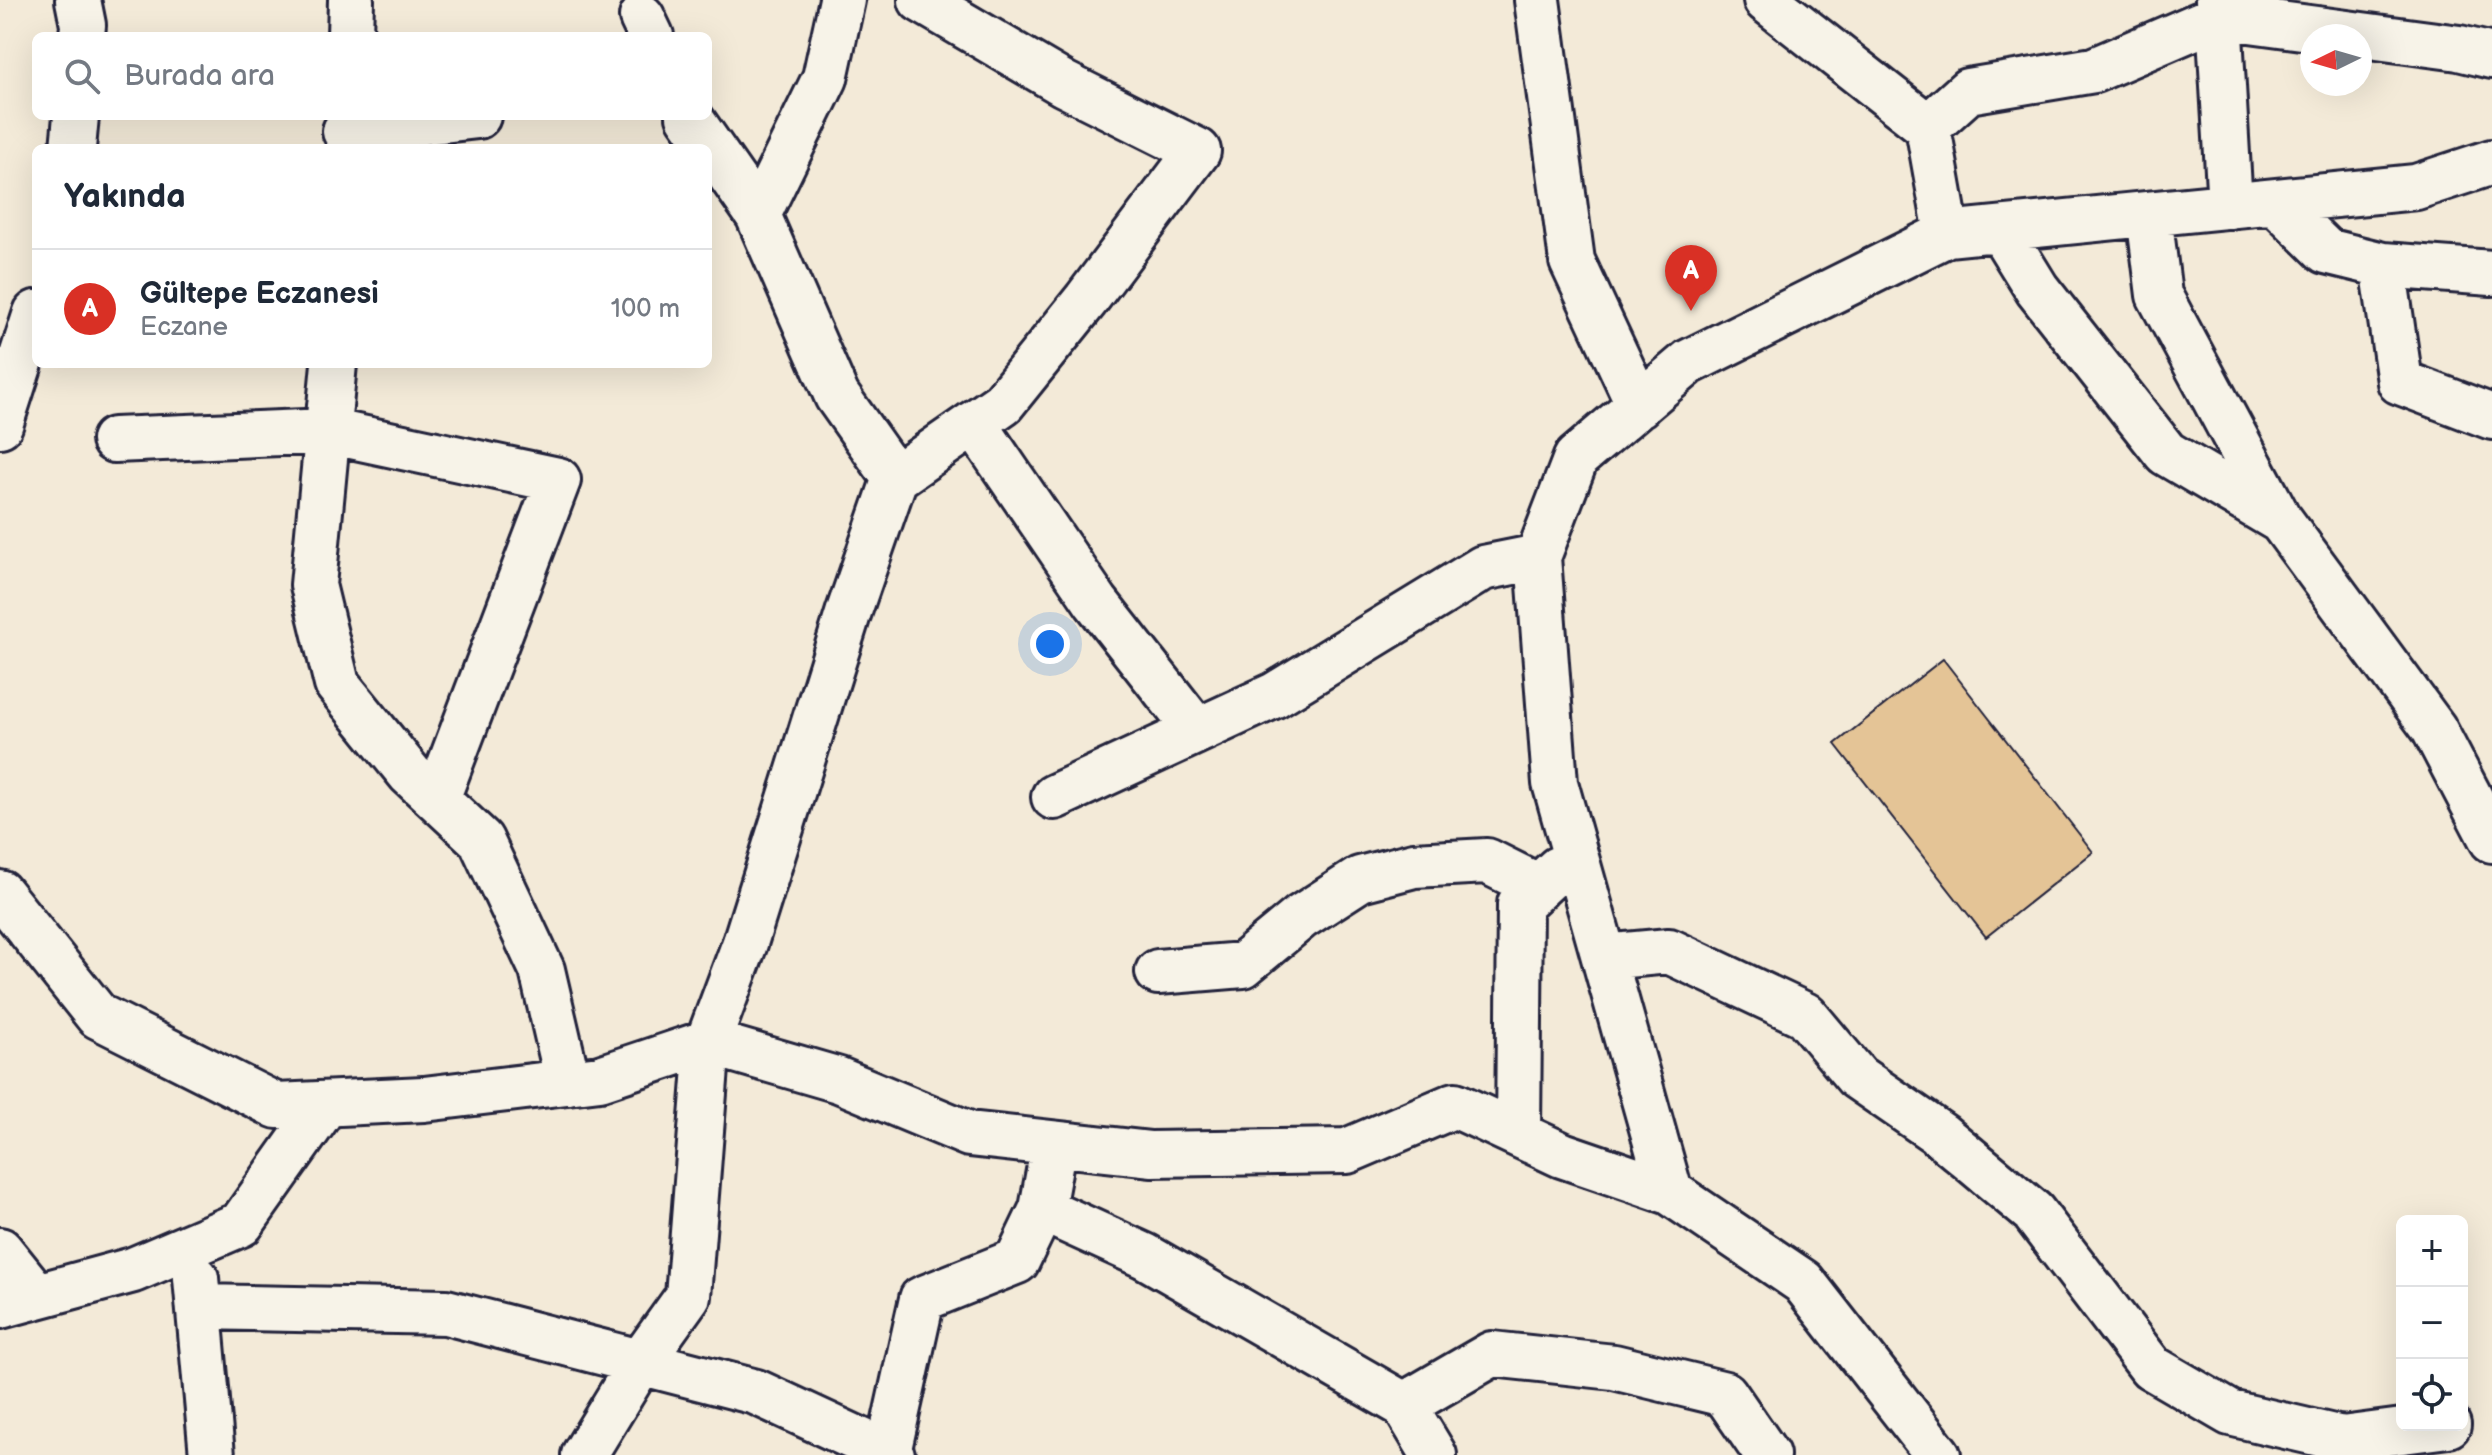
<!DOCTYPE html>
<html lang="tr">
<head>
<meta charset="utf-8">
<style>
	body { margin:0; font-family:"Balsamiq Sans",sans-serif; background:#f6f6f7; color:#1f2937 }
	.controls { position:absolute; right:24px; bottom:24px; display:grid; overflow:hidden; border-radius:12px; box-shadow:0 8px 32px #0002 }
	.controls button { width:72px; height:72px; display:grid; place-items:center; padding:0; border:0; border-bottom:2px solid #e0e1e3; background:#fff; color:#1f2937; font:40px sans-serif }
	.compass { position:absolute; left:2300px; top:24px; width:72px; height:72px; border-radius:50%; background:#fff; box-shadow:0 8px 32px #0002; rotate:265deg }
	.you { position:absolute; left:1050px; top:644px; width:28px; height:28px; margin:-20px; border:6px solid #fff; border-radius:50%; background:#1a73e8; box-shadow:0 0 0 12px #1a73e833 }
	.badge { display:grid; place-items:center; width:52px; height:52px; border-radius:50%; background:#d93025; color:#fff; font-size:26px; font-weight:700 }
	.pin { position:absolute; translate:-50% -66px; filter:drop-shadow(0 2px 4px #0008) }
	.pin::after { content:''; position:absolute; top:42px; width:28px; height:24px; background:inherit; clip-path:polygon(0 0,100% 0,50% 100%) }
	.list { margin:0; padding:0; list-style:none }
	h2 { display:flex; justify-content:space-between; align-items:center; height:104px; margin:0; padding:0 32px; font-size:34px }
	h2 small { font-size:26px; font-weight:400; color:#747a83 }
	.list li { display:grid; grid-template-columns:52px 1fr auto; gap:24px; align-items:center; box-sizing:border-box; height:120px; padding:0 32px; border-top:2px solid #e0e1e3 }
	.list b { display:block; font-size:30px; white-space:nowrap }
	.list p { margin:0; font-size:26px; white-space:nowrap; color:#747a83 }
	.list em { font-size:26px; font-style:normal; color:#747a83 }
	.icon { flex:none; width:44px; height:44px; fill:none; stroke:currentColor; stroke-width:2; stroke-linecap:round; stroke-linejoin:round }
	.map { position:relative; flex:none; width:2492px; height:1455px; overflow:hidden }
	.search { position:absolute; background:#fff; box-shadow:0 8px 32px #0002; left:32px; top:32px; width:680px; height:88px; display:flex; align-items:center; gap:20px; box-sizing:border-box; padding:0 28px; border-radius:12px; color:#747a83; font-size:30px }
	.panel { position:absolute; background:#fff; box-shadow:0 8px 32px #0002; left:32px; top:144px; width:680px; height:224px; border-radius:12px }
	.map>svg:first-child { display:block }
	.building { fill:#e4c496; stroke:#22223b; stroke-width:2 }
	.lines { fill:none; stroke-linecap:round; stroke-linejoin:round }
	.minor-casing { stroke:#22223b; stroke-width:50 }
	.minor { stroke:#f7f3e8; stroke-width:44 }
</style>
</head>
<body>
<div class="map">
<svg width="2492" height="1455" viewBox="0 0 2492 1455">
	<rect width="100%" height="100%" fill="#f3ead8"/>
	<filter id="ink" filterUnits="userSpaceOnUse"><feTurbulence type="fractalNoise" baseFrequency=".0125" numOctaves="2"/><feDisplacementMap in="SourceGraphic" scale="16" xChannelSelector="R" yChannelSelector="G"/><feConvolveMatrix kernelMatrix="1 2 1 2 8 2 1 2 1" color-interpolation-filters="sRGB"/></filter>
	<g filter="url(#ink)">
		<path class="building" d="M1943 659 2093 852 1986 937 1835 744Z"/>
		<g class="lines">
			<g class="minor-casing">
				<path id="minor" d="M78 0 83 25 82 36
					M842 0 825 78 758 215 837 396 895 478
					M1537 0 1572 261 1639 405
					M1766 0 1928 127
					M2218 0 2230 206
					M642 17 651 36
					M350 36 351 0
					M689 116 758 215
					M345 131 478 116
					M73 148 76 116
					M2275 201 2326 251 2383 265 2492 273
					M2149 214 2159 295 2280 521
					M2000 229 2037 289 2166 453 2281 521 2434 729 2492 840
					M1947 234 1928 127 1968 91 2094 70 2220 16 2459 48 2492 56
					M2383 265 2400 382 2492 417
					M334 364 313 585 337 684 410 774 481 840 542 970 568 1082
					M974 423 1096 602 1197 731
					M0 425 36 313
					M114 440 328 431 558 480 437 799
					M1054 797 1275 695 1483 568 1538 557
					M0 893 98 1016 277 1106 424 1099 600 1078 708 1042 839 1080 969 1134 1151 1154 1347 1151 1455 1105 1562 1155 1670 1192 1803 1282 1938 1455
					M1604 957 1669 951 1805 1015 1857 1077 1941 1135 2033 1212 2151 1367 2230 1413 2342 1439 2448 1425
					M1158 972 1243 965 1301 917 1360 879 1414 865 1487 861 1539 887
					M1518 1134 1520 904 1558 869
					M1670 1192 1555 783 1538 557 1576 458 1689 362 1947 234 2416 187 2492 162
					M1042 1209 1145 1256 1404 1405 1434 1455
					M0 1250 37 1296
					M196 1278 212 1455
					M0 1306 133 1270 241 1224 326 1104
					M199 1307 446 1312 756 1392 892 1455
					M1404 1405 1492 1354 1614 1367 1725 1394 1767 1455
					M888 1453 922 1299 1017 1261 1042 1209 1054 1144
					M584 1455 640 1363 688 1296 708 1042 745 943 848 614 895 478 1003 403 1086 300 1198 151 1064 84 921 0"/>
			</g>
			<use href="#minor" class="minor"/>
		</g>
	</g>
</svg>
<div class="controls">
<button>+</button>
<button>−</button>
<button><svg class="icon" aria-label="locate" viewBox="0 0 24 24"><circle cx="12" cy="12" r="6"/><path d="M12 2v4M12 18v4M2 12h4M18 12h4"/></svg></button>
</div>
<svg class="compass" viewBox="-18 -18 36 36"><path d="M0-13l5 13h-10z" fill="#e53935"/><path d="M0 13l5-13h-10z" fill="#747a83"/></svg>
<div class="you"></div>
<div class="pin badge" style="left:1691px;top:311px">A</div>
<div class="search"><svg class="icon" aria-label="search" viewBox="0 0 24 24"><circle cx="10" cy="10" r="6"/><path d="M15 15l6 6"/></svg>Burada ara</div>
<section class="panel">
<h2>Yakında<small></small></h2>
<ul class="list">
<li><span class="badge">A</span><div><b>Gültepe Eczanesi</b><p>Eczane</p></div><em>100 m</em></li>
</ul>
</section>
</div>
</body>
</html>
